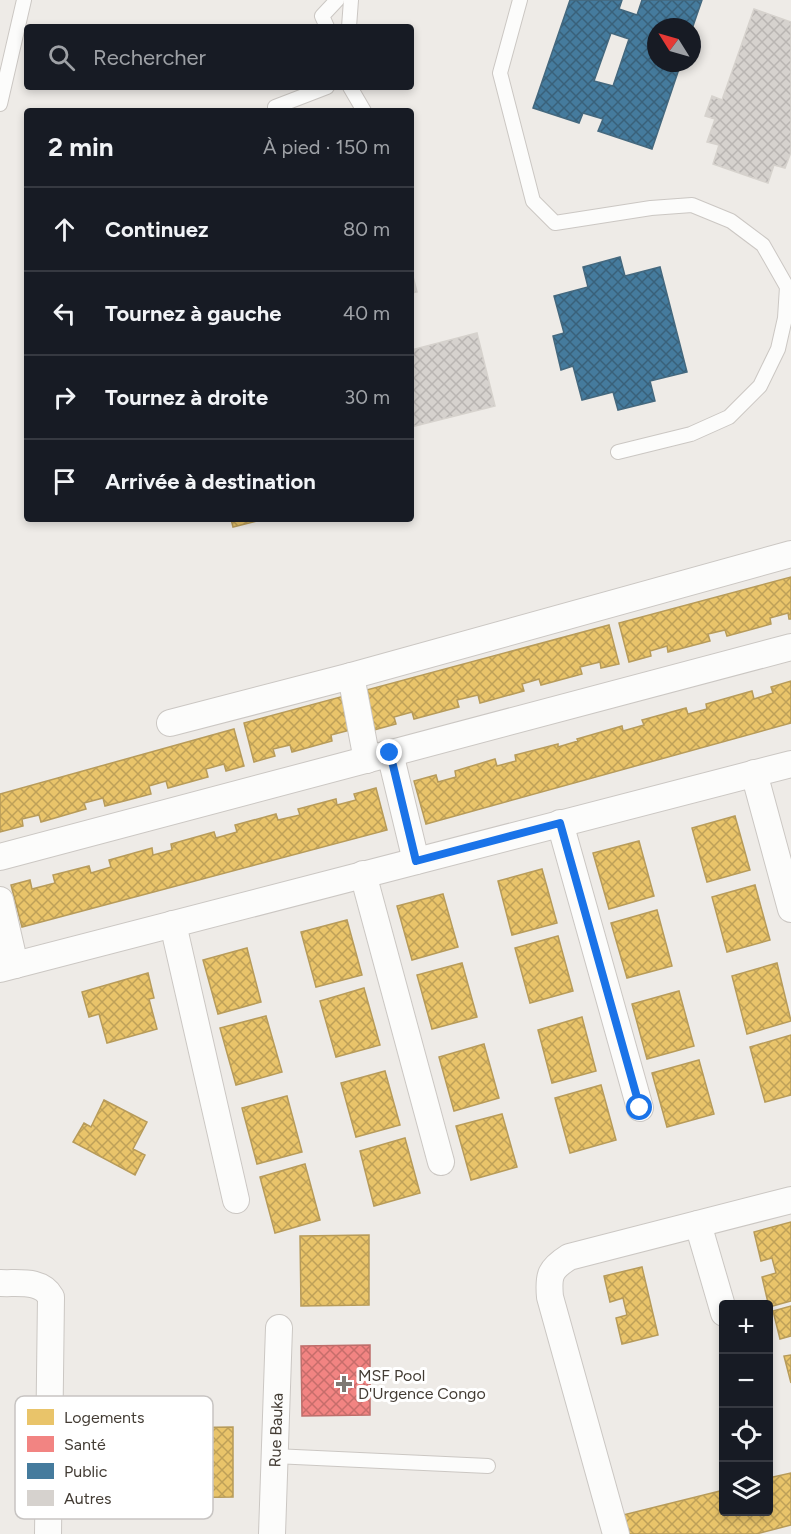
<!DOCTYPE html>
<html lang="fr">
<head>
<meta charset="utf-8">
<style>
	body { margin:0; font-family:Figtree,sans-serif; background:#20242c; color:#f1f3f6 }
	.controls { position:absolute; right:18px; bottom:18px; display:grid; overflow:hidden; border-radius:6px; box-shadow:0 3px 9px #0003 }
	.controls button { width:54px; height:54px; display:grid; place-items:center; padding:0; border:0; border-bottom:2px solid #363941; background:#171b24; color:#f1f3f6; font:30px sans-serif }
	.compass { position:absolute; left:647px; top:18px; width:54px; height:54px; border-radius:50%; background:#171b24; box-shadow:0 3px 9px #0003; rotate:307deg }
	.stop { position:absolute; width:18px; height:18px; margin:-14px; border:4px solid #1a73e8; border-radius:50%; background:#fff }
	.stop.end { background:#1a73e8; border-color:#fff; box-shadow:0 2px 6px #0008 }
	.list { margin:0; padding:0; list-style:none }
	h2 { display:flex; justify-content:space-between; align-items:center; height:78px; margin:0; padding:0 24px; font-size:26px }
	h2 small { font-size:20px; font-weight:400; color:#9ea1a6 }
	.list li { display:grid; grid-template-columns:39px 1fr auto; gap:18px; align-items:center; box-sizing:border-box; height:84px; padding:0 24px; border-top:2px solid #363941 }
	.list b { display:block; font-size:22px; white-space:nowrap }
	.list em { font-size:20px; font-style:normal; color:#9ea1a6 }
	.icon { flex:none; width:33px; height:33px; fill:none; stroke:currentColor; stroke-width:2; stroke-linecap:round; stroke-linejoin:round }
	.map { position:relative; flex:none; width:791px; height:1534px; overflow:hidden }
	.search { position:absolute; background:#171b24; box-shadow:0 3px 9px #0003; left:24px; top:24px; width:390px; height:66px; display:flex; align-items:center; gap:15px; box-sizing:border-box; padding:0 21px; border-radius:6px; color:#9ea1a6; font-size:22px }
	.panel { position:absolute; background:#171b24; box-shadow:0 3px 9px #0003; left:24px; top:108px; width:390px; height:414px; border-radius:6px }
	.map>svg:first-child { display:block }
	.homes { fill:url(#homes-cross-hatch); stroke:#b79b5a; stroke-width:1.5 }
	.health { fill:url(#health-cross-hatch); stroke:#be6e6b; stroke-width:1.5 }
	.public { fill:url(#public-cross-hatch); stroke:#44687e; stroke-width:1.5; fill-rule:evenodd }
	.building { fill:url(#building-cross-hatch); stroke:#d6d2cd; stroke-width:1.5 }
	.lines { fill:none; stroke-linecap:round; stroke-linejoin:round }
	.lane-casing { stroke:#cbc7c3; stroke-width:16 }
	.street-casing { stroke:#cbc7c3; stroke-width:28 }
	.lane { stroke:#fcfcfb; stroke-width:14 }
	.street { stroke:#fcfcfb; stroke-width:26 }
	.route { stroke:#1a73e8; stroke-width:8 }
	.poi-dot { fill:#7f7973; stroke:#fff; stroke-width:2 }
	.labels { text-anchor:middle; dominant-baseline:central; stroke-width:6; stroke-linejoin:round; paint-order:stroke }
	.poi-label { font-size:16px; fill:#433c34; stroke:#fff; text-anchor:start }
	.street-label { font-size:16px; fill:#433c34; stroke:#fff }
	.key { fill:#fff; stroke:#c7c4c2; stroke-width:1.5 }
	.key-label { font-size:16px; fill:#433c34 }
</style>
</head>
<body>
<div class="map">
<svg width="791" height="1534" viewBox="0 0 791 1534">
	<defs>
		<pattern id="homes-cross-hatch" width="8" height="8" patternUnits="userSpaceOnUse" patternTransform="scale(1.5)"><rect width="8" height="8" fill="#e9c46a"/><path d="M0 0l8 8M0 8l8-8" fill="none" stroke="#bea058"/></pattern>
		<pattern id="health-cross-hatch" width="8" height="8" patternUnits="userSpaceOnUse" patternTransform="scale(1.5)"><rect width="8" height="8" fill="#f28482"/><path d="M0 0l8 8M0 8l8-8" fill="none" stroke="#c66d6b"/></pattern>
		<pattern id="public-cross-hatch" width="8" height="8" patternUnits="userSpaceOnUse" patternTransform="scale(1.5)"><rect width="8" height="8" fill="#457b9d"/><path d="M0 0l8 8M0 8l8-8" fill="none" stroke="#39617a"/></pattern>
		<pattern id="building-cross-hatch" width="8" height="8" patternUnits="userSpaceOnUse" patternTransform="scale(1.5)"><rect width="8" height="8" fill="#d6d2ce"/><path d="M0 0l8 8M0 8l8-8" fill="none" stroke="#b9b5b2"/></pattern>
	</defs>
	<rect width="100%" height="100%" fill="#eeebe7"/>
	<path class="homes" d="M231 519H265L233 527Z
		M791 577V619H789L788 613 770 618 771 624 727 636 725 630 708 634 710 641 668 652 667 646 650 651 651 656 629 662 619 623Z
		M609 625 619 664 601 668 600 662 580 667 582 674 541 685 539 679 522 684 524 691 480 703 478 695 457 700 459 707 414 719 412 712 394 717 396 724 352 736 350 730 331 735 332 741 292 752 290 745 273 749 275 756 254 762 244 723Z
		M791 681V723L426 824 414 781 436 775 438 782 456 777 455 771 495 759 497 766 516 761 515 755 558 744V747L578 741 577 739 622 726 623 731 644 725 642 720 686 708 688 714 707 709 706 704 752 691 754 699 773 693 771 687Z
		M234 729 244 766 226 771 224 764 206 769 208 777 168 788 166 781 149 786 151 794 105 806 103 798 84 803 86 809 41 822 39 815 22 819 23 826 0 832V794Z
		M376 788 387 830 22 927 11 885 30 880 32 889 55 883 53 875 89 866 91 873 111 867 109 860 152 848 153 855 172 850 171 844 214 832 216 838 237 832 235 825 276 814 278 820 300 815 298 809 336 799 337 805 356 800 354 794Z
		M735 816 750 870 707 882 692 828Z
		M639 841 654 896 609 909 593 853Z
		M542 869 557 923 512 935 498 881Z
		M755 885 770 940 727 952 712 897Z
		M443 894 458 947 412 960 397 906Z
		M657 910 672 966 627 978 611 923Z
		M347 920 362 975 316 987 301 932Z
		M558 936 573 991 530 1003 515 948Z
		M247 948 261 1002 218 1014 203 960Z
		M462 963 477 1017 432 1029 417 975Z
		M777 963 791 1021 747 1034 732 976Z
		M148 973 154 998 149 999 157 1029 107 1043 99 1014 89 1017 82 992Z
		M364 988 380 1045 336 1057 320 1001Z
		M679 991 694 1046 647 1059 632 1004Z
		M266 1016 282 1072 236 1085 220 1028Z
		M582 1017 596 1071 552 1083 538 1030Z
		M791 1035V1095L765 1102 750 1047Z
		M484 1044 499 1098 454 1111 439 1057Z
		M699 1060 714 1114 667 1127 652 1073Z
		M385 1071 400 1125 356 1137 341 1083Z
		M601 1085 616 1140 570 1153 555 1098Z
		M287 1096 302 1152 257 1164 242 1108Z
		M104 1100 147 1122 133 1149 145 1155 135 1175 73 1142 84 1123 91 1127Z
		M502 1114 517 1167 471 1180 456 1126Z
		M405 1138 420 1193 374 1206 360 1151Z
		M305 1164 320 1220 275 1233 260 1177Z
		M791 1222V1301L769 1307 762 1277 776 1273 772 1258 761 1261 754 1232Z
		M369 1235V1305L301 1306 300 1236Z
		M642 1267 658 1335 622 1344 616 1318 627 1315 623 1298 610 1302 604 1276Z
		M791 1306V1336L780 1339 773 1311Z
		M791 1355V1383L784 1356Z
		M233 1427V1497L165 1498 164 1428Z
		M791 1473V1525L756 1534H628L623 1515 724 1490V1512H768V1478Z"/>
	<path class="health" d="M370 1345V1415L302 1416 301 1346Z"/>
	<path class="public" d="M570 0H622L619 9 637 15 642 0H702L692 29V27H656V63H681L652 149 598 131 603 119 583 113 579 123 533 108ZM611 33 629 39 613 86 594 81Z
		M620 257 625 276 660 267 687 372 650 381 655 401 618 410 613 392 582 400 573 366 561 370 553 336 564 333 554 296 588 287 583 267Z"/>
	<path class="building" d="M754 9 791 22V152L785 168 774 165 768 183 713 164 719 145 707 142 715 119 705 116 712 96 722 100Z
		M411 269 417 292 411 293Z
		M477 333 495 406 411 427V350Z"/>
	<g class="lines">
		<g class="lane-casing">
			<path id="lane" d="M520 0 500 73 533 201 555 223 651 208 692 205 731 221 763 245 787 287 785 318 778 349 760 386 729 417 691 434 618 452
				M327 27 322 16 337 0
				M349 27 351 0
				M350 87 364 111
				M0 104 24 0
				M276 111 275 107 327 87
				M274 1456 488 1466"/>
		</g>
		<g class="street-casing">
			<g id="street">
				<path d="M351 676 367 760"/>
				<path d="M170 723 351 676 791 554"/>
				<path d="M390 753 416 861"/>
				<path d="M754 773 791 909"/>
				<path d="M560 823 640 1108"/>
				<path d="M0 857 791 647"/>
				<path d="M363 874 441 1162"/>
				<path d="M0 900 15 965"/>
				<path d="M173 924 236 1200"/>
				<path d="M0 969 791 764"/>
				<path d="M698 1224 724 1313"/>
				<path d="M0 1283C18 1284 41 1279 51 1297L48 1534"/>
				<path id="s1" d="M272 1534 279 1328"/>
				<path d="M616 1534 550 1297C548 1275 550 1269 569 1257L791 1200"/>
			</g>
		</g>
		<use href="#lane" class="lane"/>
		<use href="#street" class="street"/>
	</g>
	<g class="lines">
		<path class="route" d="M390 753 416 861 560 823 640 1108"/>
	</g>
	<path class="poi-dot" d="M341 1375h6v6h6v6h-6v6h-6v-6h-6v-6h6z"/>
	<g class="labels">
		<g class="poi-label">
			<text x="358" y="1375">MSF Pool<tspan x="358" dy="18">D'Urgence Congo</tspan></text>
		</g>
		<g class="street-label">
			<text stroke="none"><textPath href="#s1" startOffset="104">Rue Bauka</textPath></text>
		</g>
	</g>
	<rect x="15" y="1396" width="198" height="123" rx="9" class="key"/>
	<rect x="27" y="1409" width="27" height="16" fill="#e9c46a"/>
	<rect x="27" y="1436" width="27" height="16" fill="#f28482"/>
	<rect x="27" y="1463" width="27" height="16" fill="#457b9d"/>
	<rect x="27" y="1490" width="27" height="16" fill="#d6d2ce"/>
	<g class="key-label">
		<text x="64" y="1423">Logements</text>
		<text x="64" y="1450">Santé</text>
		<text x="64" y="1477">Public</text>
		<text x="64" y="1504">Autres</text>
	</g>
</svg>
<div class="controls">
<button>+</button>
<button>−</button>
<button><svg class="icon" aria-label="locate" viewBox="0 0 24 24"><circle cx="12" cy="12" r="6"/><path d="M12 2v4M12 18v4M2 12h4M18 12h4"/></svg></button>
<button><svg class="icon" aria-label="layers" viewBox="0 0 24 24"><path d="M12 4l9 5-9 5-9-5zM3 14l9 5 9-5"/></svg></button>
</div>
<svg class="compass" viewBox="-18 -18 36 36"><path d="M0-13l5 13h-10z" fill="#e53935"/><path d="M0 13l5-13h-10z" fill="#9ea1a6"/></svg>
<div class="stop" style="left:640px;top:1108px"></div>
<div class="stop end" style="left:390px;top:753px"></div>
<div class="search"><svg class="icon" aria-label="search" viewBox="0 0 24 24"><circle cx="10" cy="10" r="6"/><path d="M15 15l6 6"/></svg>Rechercher</div>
<section class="panel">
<h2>2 min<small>À pied · 150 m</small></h2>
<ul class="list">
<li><svg class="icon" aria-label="ahead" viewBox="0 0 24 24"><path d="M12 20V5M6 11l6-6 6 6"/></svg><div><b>Continuez</b></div><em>80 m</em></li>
<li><svg class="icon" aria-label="left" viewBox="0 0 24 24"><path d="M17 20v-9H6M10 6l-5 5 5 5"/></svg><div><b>Tournez à gauche</b></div><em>40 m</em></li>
<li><svg class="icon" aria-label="right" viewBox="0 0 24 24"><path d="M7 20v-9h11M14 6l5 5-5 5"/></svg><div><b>Tournez à droite</b></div><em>30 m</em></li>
<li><svg class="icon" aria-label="arrive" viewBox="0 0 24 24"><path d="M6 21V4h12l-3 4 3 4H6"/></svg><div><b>Arrivée à destination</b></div></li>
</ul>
</section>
</div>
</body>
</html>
